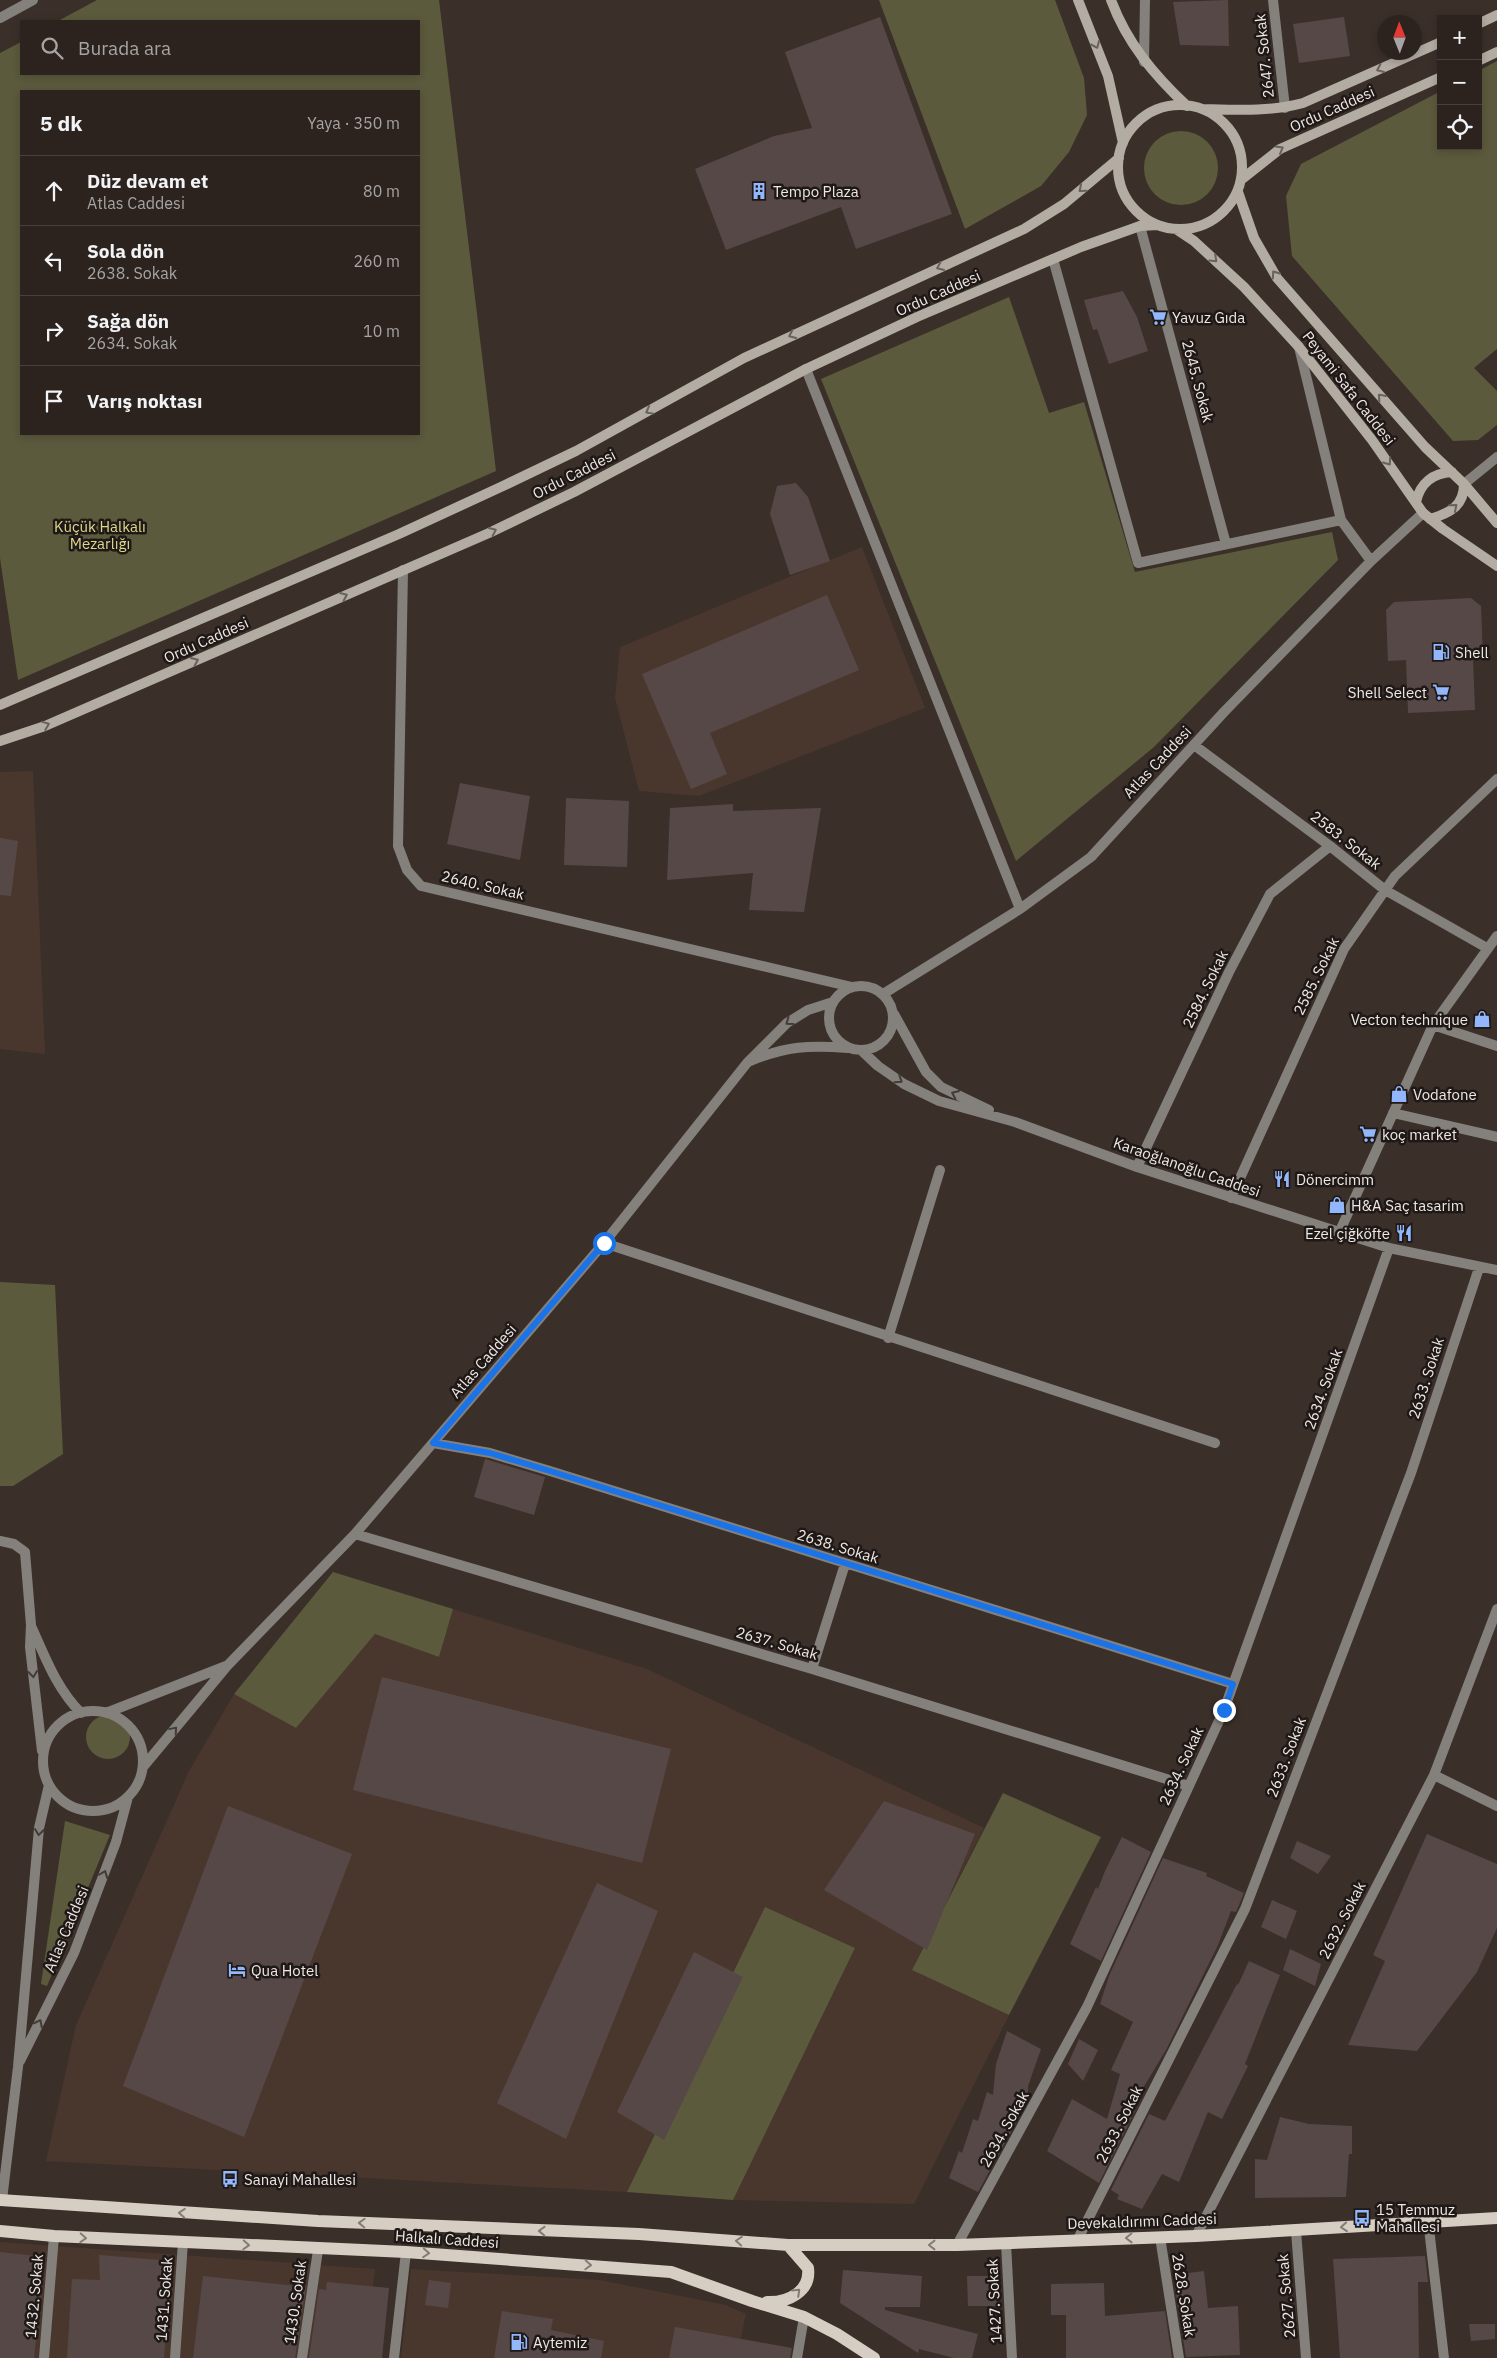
<!DOCTYPE html>
<html lang="tr">
<head>
<meta charset="utf-8">
<style>
	body { margin:0; font-family:"IBM Plex Sans",sans-serif; background:#342b28; color:#f1f3f6 }
	.controls { position:absolute; right:15px; top:15px; display:grid; overflow:hidden; border-radius:0px; box-shadow:0 2px 8px #0003 }
	.controls button { width:45px; height:45px; display:grid; place-items:center; padding:0; border:0; border-bottom:1px solid #48403d; background:#2c231f; color:#f1f3f6; font:25px sans-serif }
	.compass { position:absolute; left:1377px; top:15px; width:45px; height:45px; border-radius:50%; background:#2c231f; box-shadow:0 2px 8px #0003; rotate:359deg }
	.stop { position:absolute; width:15px; height:15px; margin:-11px; border:4px solid #1a73e8; border-radius:50%; background:#fff }
	.stop.end { background:#1a73e8; border-color:#fff; box-shadow:0 1px 5px #0008 }
	.list { margin:0; padding:0; list-style:none }
	h2 { display:flex; justify-content:space-between; align-items:center; height:65px; margin:0; padding:0 20px; font-size:21px }
	h2 small { font-size:16px; font-weight:400; color:#a6a4a4 }
	.list li { display:grid; grid-template-columns:32px 1fr auto; gap:15px; align-items:center; box-sizing:border-box; height:70px; padding:0 20px; border-top:1px solid #48403d }
	.list b { display:block; font-size:19px; white-space:nowrap }
	.list p { margin:0; font-size:16px; white-space:nowrap; color:#a6a4a4 }
	.list em { font-size:16px; font-style:normal; color:#a6a4a4 }
	.icon { flex:none; width:28px; height:28px; fill:none; stroke:currentColor; stroke-width:2; stroke-linecap:round; stroke-linejoin:round }
	.map { position:relative; flex:none; width:1497px; height:2358px; overflow:hidden }
	.search { position:absolute; background:#2c231f; box-shadow:0 2px 8px #0003; left:20px; top:20px; width:400px; height:55px; display:flex; align-items:center; gap:12px; box-sizing:border-box; padding:0 18px; border-radius:0px; color:#a6a4a4; font-size:19px }
	.panel { position:absolute; background:#2c231f; box-shadow:0 2px 8px #0003; left:20px; top:90px; width:400px; height:345px; border-radius:0px }
	.map>svg:first-child { display:block }
	.built { fill:#49372e }
	.green { fill:#5c5a3d; fill-rule:evenodd }
	.building { fill:#574848 }
	.lines { fill:none; stroke-linecap:round; stroke-linejoin:round }
	.minor { stroke:#84807b; stroke-width:10 }
	.tertiary { stroke:#84807b; stroke-width:10 }
	.secondary { stroke:#b2aca3; stroke-width:10 }
	.primary { stroke:#d6cec3; stroke-width:12 }
	.oneway { stroke:#68625c }
	.oneway2 { stroke:#423c39 }
	.oneway3 { stroke:#837c75 }
	.route { stroke:#1a73e8; stroke-width:6 }
	.labels { text-anchor:middle; dominant-baseline:central; stroke-width:5; stroke-linejoin:round; paint-order:stroke }
	.street-label { font-size:15px; fill:#efe7e3; stroke:#1e1816 }
	.poi-label { font-size:15px; fill:#efe7e3; stroke:#1e1816; text-anchor:start }
	.park-label { font-size:15px; fill:#dfd88c; stroke:#1e1816 }
</style>
</head>
<body>
<div class="map">
<svg width="1497" height="2358" viewBox="0 0 1497 2358">
	<rect width="100%" height="100%" fill="#3b2f29"/>
	<path class="built" d="M862 547 925 708 699 796 639 791 615 698 620 647Z
		M33 771 45 1054 0 1049V772Z
		M453 1609 647 1669 984 1828 912 1970 1009 2015 914 2204 733 2200 855 1948 765 1908 627 2192 46 2161 76 2025 189 1771 234 1694 296 1728 375 1634 439 1657Z
		M0 2242 375 2269 364 2358H0Z
		M411 2269 600 2280 726 2305 746 2314 737 2358H401Z"/>
	<path class="green" d="M97 0H439L496 471 18 680 0 558V53L21 42V74H419V21H58ZM419 91V434H21V91Z
		M879 0H1055L1084 78 1087 115 1069 152 1041 186 965 229Z
		M1497 61V349L1474 368 1497 391V425L1478 440 1453 441 1292 256 1286 196 1301 164 1441 91V146H1478V71Z
		M1144 168a37 37 0 1 1 74 0a37 37 0 1 1-74 0Z
		M1009 297 1049 413 1084 402 1135 572 1332 532 1338 560 1154 747 1016 861 821 379Z
		M0 1282 55 1285 63 1454 13 1486H0Z
		M333 1572 453 1609 439 1657 375 1634 296 1728 234 1694Z
		M86 1737a22 22 0 1 1 44 0a22 22 0 1 1-44 0Z
		M1003 1793 1101 1837 1009 2015 912 1970Z
		M65 1821 110 1835 47 1986 41 1984Z
		M765 1907 855 1948 733 2200 627 2192Z"/>
	<path class="building" d="M1228 0 1229 46 1180 45 1173 2Z
		M880 17 952 214 856 249 841 207 726 250 695 169 774 136 812 128 785 52Z
		M1344 17 1350 56 1299 63 1293 24Z
		M1123 291 1137 317 1148 351 1109 364 1097 329 1093 330 1084 300Z
		M796 483 808 497 830 561 790 575 770 514 777 486Z
		M827 595 859 670 710 733 727 774 691 789 642 674Z
		M1471 598 1481 606 1483 657 1473 658 1475 710 1408 713 1406 660 1388 661 1386 610 1394 602Z
		M460 783 530 796 520 860 447 844Z
		M566 798 629 801 627 867 564 865Z
		M733 804V811L821 808 804 912 749 910 753 873 667 880 670 808Z
		M0 838 18 841 11 896 0 895Z
		M485 1459 545 1477 534 1515 474 1497Z
		M382 1677 671 1749 642 1863 353 1790Z
		M884 1801 975 1834 927 1950 824 1890Z
		M228 1806 352 1854 244 2137 123 2086Z
		M1427 1834 1497 1864V1928L1477 1972 1417 2051 1348 2045 1385 1961 1373 1955Z
		M1122 1837 1151 1852 1101 1961 1070 1944 1096 1887 1098 1889 1105 1871Z
		M1297 1841 1331 1856 1318 1874 1290 1858Z
		M1163 1858 1207 1873 1206 1876 1244 1893 1236 1912 1231 1911 1218 1945 1166 2050 1140 2093 1143 2094 1135 2108 1136 2109 1099 2183 1047 2151 1072 2099 1107 2119 1120 2074 1111 2070 1133 2022 1100 2004 1109 1976Z
		M597 1883 658 1911 566 2139 497 2103Z
		M1272 1900 1297 1911 1286 1939 1261 1927Z
		M1290 1949 1321 1964 1315 1986 1283 1970Z
		M694 1952 743 1977 664 2140 617 2112Z
		M1249 1961 1280 1975 1245 2064 1248 2066 1222 2119 1208 2112 1179 2182 1162 2174 1142 2209 1117 2199 1119 2195 1111 2190 1149 2114 1165 2121 1237 1984 1238 1985Z
		M1007 2031 1041 2049 1028 2086V2096L1018 2119 978 2192 949 2178 959 2151 962 2153 973 2119 978 2121 987 2092 993 2095 996 2064Z
		M1079 2039 1098 2050 1083 2081 1068 2064Z
		M1280 2117 1309 2124 1352 2126V2154H1349L1346 2197 1255 2198V2159L1267 2160Z
		M0 2252 45 2257 34 2358H0Z
		M99 2255 172 2261 164 2358H67L72 2279 100 2280Z
		M1425 2256 1428 2282H1418L1419 2358H1340L1333 2259Z
		M843 2270 922 2276 920 2307H885V2310L978 2334 972 2358H954L919 2349 918 2353 840 2303Z
		M1204 2271 1208 2308 1238 2306 1240 2355 1186 2357 1173 2275Z
		M203 2276 306 2287 295 2358H193Z
		M967 2276H997L998 2306H968Z
		M429 2280 451 2283 448 2308 425 2305Z
		M327 2282 389 2288 382 2358H309L319 2289 326 2290Z
		M1104 2283 1105 2316 1165 2311 1172 2358H1066V2315H1051V2284Z
		M502 2311 553 2319 551 2330 604 2341 601 2358H494Z
		M1469 2324H1495V2339L1471 2341Z
		M675 2327 792 2348 790 2358H669Z"/>
	<g class="lines">
		<path class="minor" d="M1273 0 1285 108
			M0 18 33 0
			M1144 62 1145 0
			M1140 226 1226 544
			M1053 259 1138 563 1341 520
			M1299 347 1341 520 1371 561
			M806 369 1020 909
			M1464 484 1497 457
			M403 570 398 846 407 870 421 886 852 987
			M1194 745 1330 846 1385 890 1487 948
			M829 1018a32 32 0 1 1 64 0a32 32 0 1 1-64 0Z
			M883 994 1020 909 1091 857 1224 712 1371 561 1423 513
			M894 1014 926 1072 941 1087 989 1110
			M1433 1025 1497 1046
			M861 1050 878 1066 904 1084 939 1101 1015 1122 1137 1167 1389 1248 1497 1270
			M750 1061C787 1046 809 1045 848 1048
			M1393 1113 1497 1137
			M1137 1167 1229 972 1270 894 1330 846
			M1231 1198 1344 949 1395 876 1497 779
			M1339 1233 1433 1025 1497 936
			M604 1243 1215 1443
			M888 1338 940 1170
			M433 1443 490 1453 550 1471 1233 1684
			M355 1534 812 1669 1189 1786
			M0 1541 14 1544 25 1552 31 1625 30 1647 42 1751
			M32 1628C46 1659 57 1689 81 1713
			M812 1669 845 1564
			M43 1761a50 50 0 1 1 100 0a50 50 0 1 1-100 0Z
			M106 1713 226 1666
			M143 1767 227 1666 355 1534 604 1243 747 1063 787 1023 808 1010 833 1002
			M1434 1775 1497 1806
			M20 2061 74 1953 116 1842 128 1797
			M2 2200 18 2067 39 1828 49 1785
			M1428 2220 1444 2358
			M1296 2231 1306 2358
			M1196 2236 1434 1775 1497 1609
			M1160 2237 1179 2358
			M1078 2239 1245 1909 1411 1473 1479 1268
			M1006 2243 1012 2358
			M957 2245 1087 2007 1224 1710 1389 1248
			M44 2358 54 2236
			M175 2358 183 2242
			M302 2358 318 2250
			M797 2358 804 2317"/>
		<path class="tertiary" d="M394 2358 406 2252"/>
		<path class="secondary" d="M1078 0 1108 76 1123 143
			M1111 0C1127 43 1154 75 1187 106
			M1478 24 1497 15
			M1478 61 1497 52
			M1118 167a62 62 0 1 1 124 0a62 62 0 1 1-124 0Z
			M1203 109C1237 110 1270 112 1303 103L1441 42
			M1242 179 1280 149 1441 77
			M1238 192 1254 238 1277 278 1425 447 1464 484 1497 523
			M1176 229 1194 241 1244 287 1299 347 1372 440 1423 513 1443 529 1497 566
			M1416 502C1420 483 1433 473 1452 472
			M1430 519C1450 513 1464 506 1464 484
			M0 705 399 534 503 486 576 451 744 358 1024 229 1064 204 1119 158
			M0 741 45 726 489 533 574 492 806 369 917 317 1081 247 1140 226 1158 225"/>
		<path class="primary" d="M0 2200 318 2221 639 2234 788 2245H957L1196 2236 1497 2218
			M0 2231 54 2236 406 2252 671 2272 752 2301 804 2317 837 2334 874 2358
			M767 2302C787 2303 811 2292 808 2268L788 2245"/>
	</g>
	<defs><path id="oneway-chevron" d="M-2-3.5L2.5 0L-2 3.5" fill="none" stroke-width="1.6" stroke-linecap="round" stroke-linejoin="round" transform="scale(1.25)"/></defs>
	<g class="oneway">
		<use href="#oneway-chevron" transform="translate(1096 45) rotate(66)"/>
		<use href="#oneway-chevron" transform="translate(1380 69) rotate(156)"/>
		<use href="#oneway-chevron" transform="translate(1280 149) rotate(-30)"/>
		<use href="#oneway-chevron" transform="translate(1082 189) rotate(140)"/>
		<use href="#oneway-chevron" transform="translate(1214 259) rotate(43)"/>
		<use href="#oneway-chevron" transform="translate(940 267) rotate(156)"/>
		<use href="#oneway-chevron" transform="translate(1275 274) rotate(-125)"/>
		<use href="#oneway-chevron" transform="translate(792 335) rotate(155)"/>
		<use href="#oneway-chevron" transform="translate(1381 397) rotate(-131)"/>
		<use href="#oneway-chevron" transform="translate(649 411) rotate(151)"/>
		<use href="#oneway-chevron" transform="translate(1388 462) rotate(55)"/>
		<use href="#oneway-chevron" transform="translate(1454 507) rotate(-41)"/>
		<use href="#oneway-chevron" transform="translate(493 531) rotate(-25)"/>
		<use href="#oneway-chevron" transform="translate(344 596) rotate(-24)"/>
		<use href="#oneway-chevron" transform="translate(195 661) rotate(-24)"/>
		<use href="#oneway-chevron" transform="translate(46 725) rotate(-22)"/>
	</g>
	<g class="oneway2">
		<use href="#oneway-chevron" transform="translate(789 1022) rotate(144)"/>
		<use href="#oneway-chevron" transform="translate(899 1080) rotate(33)"/>
		<use href="#oneway-chevron" transform="translate(955 1094) rotate(-155)"/>
		<use href="#oneway-chevron" transform="translate(33 1674) rotate(83)"/>
		<use href="#oneway-chevron" transform="translate(174 1730) rotate(-50)"/>
		<use href="#oneway-chevron" transform="translate(39 1832) rotate(97)"/>
		<use href="#oneway-chevron" transform="translate(104 1874) rotate(-69)"/>
		<use href="#oneway-chevron" transform="translate(39 2023) rotate(-63)"/>
	</g>
	<g class="oneway3">
		<use href="#oneway-chevron" transform="translate(182 2213) rotate(-176)"/>
		<use href="#oneway-chevron" transform="translate(362 2223) rotate(-178)"/>
		<use href="#oneway-chevron" transform="translate(1344 2227) rotate(175)"/>
		<use href="#oneway-chevron" transform="translate(542 2231) rotate(-178)"/>
		<use href="#oneway-chevron" transform="translate(83 2238) rotate(3)"/>
		<use href="#oneway-chevron" transform="translate(1129 2238) rotate(179)"/>
		<use href="#oneway-chevron" transform="translate(739 2241) rotate(-176)"/>
		<use href="#oneway-chevron" transform="translate(246 2245) rotate(3)"/>
		<use href="#oneway-chevron" transform="translate(932 2245) rotate(-180)"/>
		<use href="#oneway-chevron" transform="translate(426 2253) rotate(4)"/>
		<use href="#oneway-chevron" transform="translate(588 2265) rotate(3)"/>
		<use href="#oneway-chevron" transform="translate(797 2292) rotate(-44)"/>
	</g>
	<g class="lines">
		<path class="route" d="M604 1243 433 1443 490 1453 550 1471 1233 1684 1224 1710"/>
	</g>
	<defs>
		<g id="building-bare" transform="scale(1.35)"><path d="M-4-6H4V6H1V3H-1V6H-4ZM-2.5-4.3h1.7v1.8h-1.7ZM.8-4.3h1.7v1.8H.8ZM-2.5-1h1.7V.8h-1.7ZM.8-1h1.7V.8H.8Z" fill="#92b7fd" stroke="#1e1816" stroke-width="2.5" paint-order="stroke"/></g>
		<g id="supermarket-bare" transform="scale(1.35)"><path d="M-6-5.5h2.5l.6 2H6L4.5 2H-2.5L-4.4-4H-6ZM-1.5 3.2a1.3 1.3 0 1 0 .1 0ZM3 3.2a1.3 1.3 0 1 0 .1 0Z" fill="#92b7fd" stroke="#1e1816" stroke-width="2.5" paint-order="stroke"/></g>
		<g id="fuel-bare" transform="scale(1.35)"><path d="M-5.5-6h7V0h2V4h1.3V-2.5L3-4.5l.8-.8L6-3V5H2.5V1h-1V6h-7ZM-4.2-4.7v3.2H.2V-4.7Z" fill="#92b7fd" stroke="#1e1816" stroke-width="2.5" paint-order="stroke"/></g>
		<g id="shop-bare" transform="scale(1.35)"><path d="M-5-2.5h2.3a2.7 3.5 0 0 1 5.4 0H5L5.5 6h-11ZM-1.5-2.5h3a1.5 2.3 0 0 0-3 0Z" fill="#92b7fd" stroke="#1e1816" stroke-width="2.5" paint-order="stroke"/></g>
		<g id="restaurant-bare" transform="scale(1.35)"><path d="M-5-6h1v4h1v-4h1v4h1v-4h1v5L-1.5 .5V6h-2V.5L-5-1ZM5-6V6H3V1.5H1.5Q1.5-4 5-6Z" fill="#92b7fd" stroke="#1e1816" stroke-width="2.5" paint-order="stroke"/></g>
		<g id="hotel-bare" transform="scale(1.35)"><path d="M-6-4.5h1.5V1H6V5H4.5V3h-9V5H-6ZM-4 0a1.8 1.8 0 1 1 3.6 0ZM.5 0V-2.5h3Q6-2.5 6 0Z" fill="#92b7fd" stroke="#1e1816" stroke-width="2.5" paint-order="stroke"/></g>
		<g id="bus-bare" transform="scale(1.35)"><path d="M-5-6H5V4H4V6H2V4H-2V6H-4V4H-5ZM-3.5-4V0h7V-4ZM-3.5 1.2v1.5H-2V1.2ZM2 1.2v1.5H3.5V1.2Z" fill="#92b7fd" stroke="#1e1816" stroke-width="2.5" paint-order="stroke"/></g>
	</defs>
	<g fill-rule="evenodd">
		<use href="#building-bare" x="759" y="191"/>
		<use href="#supermarket-bare" x="1158" y="317"/>
		<use href="#fuel-bare" x="1441" y="652"/>
		<use href="#supermarket-bare" x="1441" y="692"/>
		<use href="#shop-bare" x="1482" y="1019"/>
		<use href="#shop-bare" x="1399" y="1094"/>
		<use href="#supermarket-bare" x="1368" y="1134"/>
		<use href="#restaurant-bare" x="1282" y="1179"/>
		<use href="#shop-bare" x="1337" y="1205"/>
		<use href="#restaurant-bare" x="1404" y="1233"/>
		<use href="#hotel-bare" x="237" y="1970"/>
		<use href="#bus-bare" x="230" y="2179"/>
		<use href="#bus-bare" x="1362" y="2218"/>
		<use href="#fuel-bare" x="519" y="2342"/>
	</g>
	<g class="labels">
		<g class="street-label">
			<text transform="translate(1264 56) rotate(-96)">2647. Sokak</text>
			<text transform="translate(1332 109) rotate(-24)">Ordu Caddesi</text>
			<text transform="translate(938 293) rotate(-24)">Ordu Caddesi</text>
			<text transform="translate(1198 381) rotate(75)">2645. Sokak</text>
			<text transform="translate(1349 388) rotate(52)">Peyami Safa Caddesi</text>
			<text transform="translate(574 474) rotate(-27)">Ordu Caddesi</text>
			<text transform="translate(206 640) rotate(-24)">Ordu Caddesi</text>
			<text transform="translate(1157 762) rotate(-47)">Atlas Caddesi</text>
			<text transform="translate(1346 840) rotate(38)">2583. Sokak</text>
			<text transform="translate(483 885) rotate(13)">2640. Sokak</text>
			<text transform="translate(1316 976) rotate(-64)">2585. Sokak</text>
			<text transform="translate(1205 989) rotate(-64)">2584. Sokak</text>
			<text transform="translate(1187 1167) rotate(19)">Karaoğlanoğlu Caddesi</text>
			<text transform="translate(483 1361) rotate(-49)">Atlas Caddesi</text>
			<text transform="translate(1426 1378) rotate(-72)">2633. Sokak</text>
			<text transform="translate(1323 1389) rotate(-70)">2634. Sokak</text>
			<text transform="translate(838 1546) rotate(17)">2638. Sokak</text>
			<text transform="translate(777 1643) rotate(16)">2637. Sokak</text>
			<text transform="translate(1286 1757) rotate(-69)">2633. Sokak</text>
			<text transform="translate(1181 1766) rotate(-65)">2634. Sokak</text>
			<text transform="translate(1342 1920) rotate(-63)">2632. Sokak</text>
			<text transform="translate(66 1929) rotate(-67)">Atlas Caddesi</text>
			<text transform="translate(1119 2124) rotate(-63)">2633. Sokak</text>
			<text transform="translate(1004 2129) rotate(-61)">2634. Sokak</text>
			<text transform="translate(1142 2221) rotate(-2)">Devekaldırımı Caddesi</text>
			<text transform="translate(447 2239) rotate(4)">Halkalı Caddesi</text>
			<text transform="translate(1184 2295) rotate(81)">2628. Sokak</text>
			<text transform="translate(34 2296) rotate(-85)">1432. Sokak</text>
			<text transform="translate(1286 2296) rotate(-95)">2627. Sokak</text>
			<text transform="translate(164 2299) rotate(-86)">1431. Sokak</text>
			<text transform="translate(994 2301) rotate(-93)">1427. Sokak</text>
			<text transform="translate(295 2302) rotate(-82)">1430. Sokak</text>
		</g>
		<g class="poi-label">
			<text x="773" y="191">Tempo Plaza</text>
			<text x="1172" y="317">Yavuz Gıda</text>
			<text x="1455" y="652">Shell</text>
			<text x="1427" y="692" text-anchor="end">Shell Select</text>
			<text x="1468" y="1019" text-anchor="end">Vecton technique</text>
			<text x="1413" y="1094">Vodafone</text>
			<text x="1382" y="1134">koç market</text>
			<text x="1296" y="1179">Dönercimm</text>
			<text x="1351" y="1205">H&amp;A Saç tasarim</text>
			<text x="1390" y="1233" text-anchor="end">Ezel çiğköfte</text>
			<text x="251" y="1970">Qua Hotel</text>
			<text x="244" y="2179">Sanayi Mahallesi</text>
			<text x="1376" y="2209">15 Temmuz<tspan x="1376" dy="17">Mahallesi</tspan></text>
			<text x="533" y="2342">Aytemiz</text>
		</g>
		<g class="park-label">
			<text x="100" y="526">Küçük Halkalı<tspan x="100" dy="17">Mezarlığı</tspan></text>
		</g>
	</g>
</svg>
<div class="controls">
<button>+</button>
<button>−</button>
<button><svg class="icon" aria-label="locate" viewBox="0 0 24 24"><circle cx="12" cy="12" r="6"/><path d="M12 2v4M12 18v4M2 12h4M18 12h4"/></svg></button>
</div>
<svg class="compass" viewBox="-18 -18 36 36"><path d="M0-13l5 13h-10z" fill="#e53935"/><path d="M0 13l5-13h-10z" fill="#a6a4a4"/></svg>
<div class="stop" style="left:604px;top:1243px"></div>
<div class="stop end" style="left:1224px;top:1710px"></div>
<div class="search"><svg class="icon" aria-label="search" viewBox="0 0 24 24"><circle cx="10" cy="10" r="6"/><path d="M15 15l6 6"/></svg>Burada ara</div>
<section class="panel">
<h2>5 dk<small>Yaya · 350 m</small></h2>
<ul class="list">
<li><svg class="icon" aria-label="ahead" viewBox="0 0 24 24"><path d="M12 20V5M6 11l6-6 6 6"/></svg><div><b>Düz devam et</b><p>Atlas Caddesi</p></div><em>80 m</em></li>
<li><svg class="icon" aria-label="left" viewBox="0 0 24 24"><path d="M17 20v-9H6M10 6l-5 5 5 5"/></svg><div><b>Sola dön</b><p>2638. Sokak</p></div><em>260 m</em></li>
<li><svg class="icon" aria-label="right" viewBox="0 0 24 24"><path d="M7 20v-9h11M14 6l5 5-5 5"/></svg><div><b>Sağa dön</b><p>2634. Sokak</p></div><em>10 m</em></li>
<li><svg class="icon" aria-label="arrive" viewBox="0 0 24 24"><path d="M6 21V4h12l-3 4 3 4H6"/></svg><div><b>Varış noktası</b></div></li>
</ul>
</section>
</div>
</body>
</html>
